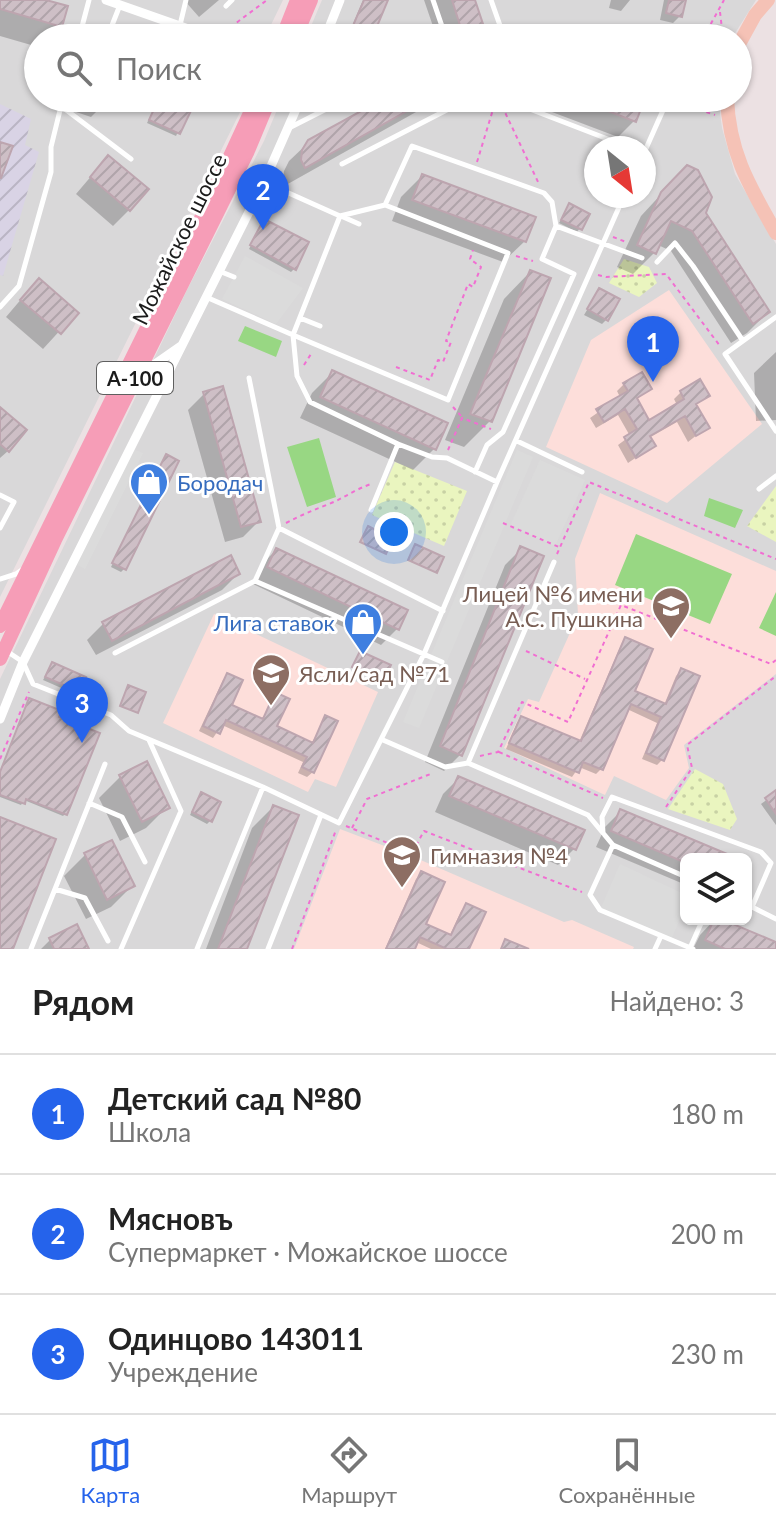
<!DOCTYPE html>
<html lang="ru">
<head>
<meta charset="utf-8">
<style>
	body { margin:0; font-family:Lato,sans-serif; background:#f6f6f6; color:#222 }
	.controls { position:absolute; right:24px; bottom:24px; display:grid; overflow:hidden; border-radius:12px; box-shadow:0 2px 6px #0004 }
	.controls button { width:72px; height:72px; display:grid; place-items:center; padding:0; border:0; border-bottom:2px solid #e0e0e0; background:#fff; color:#222; font:40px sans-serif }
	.compass { position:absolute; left:584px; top:136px; width:72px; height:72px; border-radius:50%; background:#fff; box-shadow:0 2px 6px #0004; rotate:150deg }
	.you { position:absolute; left:394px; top:532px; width:28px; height:28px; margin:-20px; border:6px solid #fff; border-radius:50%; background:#1a73e8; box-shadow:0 0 0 12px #1a73e833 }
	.badge { display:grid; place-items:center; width:52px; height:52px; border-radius:50%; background:#2563eb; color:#fff; font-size:26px; font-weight:700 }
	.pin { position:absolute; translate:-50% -66px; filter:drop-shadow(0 2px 4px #0008) }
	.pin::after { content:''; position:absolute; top:42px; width:28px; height:24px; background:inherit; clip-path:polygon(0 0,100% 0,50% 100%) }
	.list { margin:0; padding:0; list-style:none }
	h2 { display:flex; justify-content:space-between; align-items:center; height:104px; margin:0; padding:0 32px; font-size:34px }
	h2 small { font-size:26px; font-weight:400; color:#767676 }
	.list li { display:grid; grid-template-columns:52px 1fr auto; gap:24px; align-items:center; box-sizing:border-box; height:120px; padding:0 32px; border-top:2px solid #e0e0e0 }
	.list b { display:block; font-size:30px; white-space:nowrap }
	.list p { margin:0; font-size:26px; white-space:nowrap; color:#767676 }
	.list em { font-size:26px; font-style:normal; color:#767676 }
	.icon { flex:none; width:44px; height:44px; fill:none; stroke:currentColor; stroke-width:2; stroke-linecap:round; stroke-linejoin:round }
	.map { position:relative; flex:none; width:776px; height:949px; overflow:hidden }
	.search { position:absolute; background:#fff; box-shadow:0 2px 6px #0004; left:24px; right:24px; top:24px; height:88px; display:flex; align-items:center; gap:20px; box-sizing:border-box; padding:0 28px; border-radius:44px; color:#767676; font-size:30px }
	.sheet { height:464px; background:#fff }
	nav { display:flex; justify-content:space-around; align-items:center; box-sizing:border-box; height:112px; border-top:2px solid #e0e0e0; background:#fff; font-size:22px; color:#767676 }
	nav a { display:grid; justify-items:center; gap:4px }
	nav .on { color:#2563eb }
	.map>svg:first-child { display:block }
	.residential { fill:#d9d8d9; fill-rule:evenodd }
	.industrial { fill:url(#industrial-furrows) }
	.education { fill:#fddeda }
	.park { fill:url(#park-dots) }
	.pitch { fill:#98d783 }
	.parking { fill:#dbdbdb }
	.shadow { fill:#0003 }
	.building { fill:url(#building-hatch); stroke:#bda5af; stroke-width:2 }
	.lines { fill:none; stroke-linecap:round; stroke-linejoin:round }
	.path { stroke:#f16ed2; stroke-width:2; stroke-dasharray:4 4; stroke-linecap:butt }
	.service { stroke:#fff; stroke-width:5 }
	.minor { stroke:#fff; stroke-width:9 }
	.secondary { stroke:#f5c2b6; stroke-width:14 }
	.primary { stroke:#f69db7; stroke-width:14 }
	.labels { text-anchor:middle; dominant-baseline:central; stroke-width:6; stroke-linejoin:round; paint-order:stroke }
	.shield { fill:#fff; stroke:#5f5f5f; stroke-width:2 }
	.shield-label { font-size:20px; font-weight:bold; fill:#1b1b1b }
	.street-label { font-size:22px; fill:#1b1b1b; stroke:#fff }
	.shop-label { font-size:22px; fill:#366cbe; stroke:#fff; text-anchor:start }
	.education-label { font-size:22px; fill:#785e54; stroke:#fff; text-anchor:start }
</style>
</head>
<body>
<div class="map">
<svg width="776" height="949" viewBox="0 0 776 949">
	<defs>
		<pattern id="industrial-furrows" width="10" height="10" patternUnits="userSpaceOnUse" patternTransform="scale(2)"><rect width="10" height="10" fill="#d9d3e5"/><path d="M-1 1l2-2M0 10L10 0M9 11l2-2" fill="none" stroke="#bab5c4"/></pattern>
		<pattern id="park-dots" width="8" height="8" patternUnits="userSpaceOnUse" patternTransform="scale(2)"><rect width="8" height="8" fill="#eaf5bf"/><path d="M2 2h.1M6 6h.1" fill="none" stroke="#c8d1a4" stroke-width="1.8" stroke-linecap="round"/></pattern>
		<pattern id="building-hatch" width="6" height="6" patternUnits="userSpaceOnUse" patternTransform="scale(2)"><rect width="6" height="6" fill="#cebfc6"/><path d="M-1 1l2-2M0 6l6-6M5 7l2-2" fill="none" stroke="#b0a4aa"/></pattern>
	</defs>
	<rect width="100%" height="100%" fill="#ece1e3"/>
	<path class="residential" d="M0 0H283L269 29 257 38H38V98H247L0 597Z
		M322 0H756L732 38H306Z
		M282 98H718L722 128 735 174 776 244V949H0V679L187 290 264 141ZM596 148H644V196H596ZM686 859H746V919H686Z"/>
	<path class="industrial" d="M0 104 31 119 25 145 39 152 3 276 0 275Z"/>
	<path class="education" d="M669 290 762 424 667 503 546 447 591 340Z
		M600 493 776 571V674L684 745 689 768 666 800 614 776 605 795 504 748 528 699 539 702 578 615 575 559Z
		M214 614 378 692 336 787 315 779 308 792 163 723Z
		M340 829 416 858 564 922 572 920 634 947 633 949H294Z"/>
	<path class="park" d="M624 259 649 267 657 283 639 297 609 283Z
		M395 462 467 491 444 546 372 515Z
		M776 486V542L747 526Z
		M695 769 723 784 737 819 730 830 668 809Z"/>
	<path class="pitch" d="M245 326 282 341 276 357 238 341Z
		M319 438 336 497 307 507 287 447Z
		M709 498 743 510 735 528 704 516Z
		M636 534 732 574 710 624 615 585Z
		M776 592V636L759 628Z"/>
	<path class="parking" d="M245 256 303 288 276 324 222 299Z
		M133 449 143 453 85 569 76 564Z
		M517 450 533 457 419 728 403 722Z
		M540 460 585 480 555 546 510 526Z
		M620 864 686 895V904L671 940 600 910Z"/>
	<path class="shadow" d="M0 0H38L60 26 48 38H38V47L0 36Z
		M184 0H219L199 17Z
		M363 0H386L368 38H347Z
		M424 0H473L482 27 471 38H437Z
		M611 0H630L621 11 609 8Z
		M664 0H684L680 16 673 23 660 20Z
		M78 98H110L91 117 73 111Z
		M159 98H194L176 136 147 123Z
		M387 98H441L286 185 283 179 284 171 289 161 309 142Z
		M515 98H641L634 121 618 137Z
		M93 174 129 210 113 226 76 194Z
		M422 176 525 241 503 262 392 221 401 197Z
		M666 189 704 214 768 312 747 333 731 343 671 251 658 245 654 253 633 274 617 267 641 216Z
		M567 209 580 228 577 232 559 223Z
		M262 224 294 269 291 272 249 249Z
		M530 272 490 421 464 447 445 440 504 299Z
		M599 290 607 319 602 324 584 315Z
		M23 297 76 313 43 349 6 317Z
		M776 352V420L756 421 754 373Z
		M333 372 434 449 413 470 300 418 312 393Z
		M624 384 649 389 635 400 648 422 677 405 674 399 681 392 707 396 695 406 707 427 688 442 677 422 649 438 653 446 628 463 618 445 630 436 618 415 596 428 590 418 620 397 617 391Z
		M204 394 259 521 243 537 225 542 188 410Z
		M0 410 8 451 0 458Z
		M163 460 124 569 121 572 111 567Z
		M521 549 460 755 444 771 425 762 505 565Z
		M276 550 405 611 397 629 381 645 253 584 260 566Z
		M238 574 222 590 96 655 87 640 103 624Z
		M626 640 632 692 664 705 676 676 681 670 662 760 657 765 642 759 657 723 627 709 601 769 596 774 579 767 572 777 506 749 517 723 522 718 579 742 621 645Z
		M52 664 78 691 75 694 43 680Z
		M228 675 229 706 261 721 276 694 275 727 311 744 326 718 313 772 307 777 298 773 303 762 222 725 213 738 199 731 223 680Z
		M57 718 65 814 63 816 24 800 21 805 0 797V773Z
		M120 777 167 807 146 828 120 841 99 798Z
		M459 778 582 831 574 849 558 865 435 812 443 794Z
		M776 793V825L761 804Z
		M198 798 210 821 207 824 190 815Z
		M273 807 245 949H206L252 828Z
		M621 811 734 859H686V885L596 847 605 827Z
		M85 855 132 886 111 907 86 919 64 876Z
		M422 874 423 925 449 937 461 911 466 905 467 949H431L416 942 413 949H385L416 879Z
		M715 919 776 944V949H693L700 935Z
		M50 940 87 949H41Z"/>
	<path class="building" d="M0 0H46L68 6 62 27 0 9Z
		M364 0H388L373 36 352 28Z
		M452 0H475L484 27 463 35Z
		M669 0H686L682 17 666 13Z
		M117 28 141 37V38H113Z
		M159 98H197L180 134 149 120Z
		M385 98H430L305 168 301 160 302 150 308 140Z
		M575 98H645L636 122Z
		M0 142 13 146 1 178H0Z
		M108 155 149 189 130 211 90 177Z
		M687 165 698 170 712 197 706 213 770 312 753 324 692 231 671 221 656 254 637 245 661 192Z
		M422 174 536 217 526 242 412 200Z
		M569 203 590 214 582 230 561 220Z
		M264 219 309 242 296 270 250 245Z
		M530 270 551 278 492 422 470 414Z
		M39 278 79 313 61 334 20 300Z
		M599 288 620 299 608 321 587 309Z
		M332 370 448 423 436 450 320 397Z
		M642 372 652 389 637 398 649 420 684 399 680 391 700 379 710 396 696 404 710 428 696 436 685 416 650 436 656 446 636 458 624 437 637 429 625 409 604 422 596 409 628 391 623 383Z
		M223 386 261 522 241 527 203 392Z
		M0 407 27 430 9 452 0 444Z
		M166 454 179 461 126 570 112 563Z
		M368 526 393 539 386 554 360 542Z
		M415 544 444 557 437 573 408 560Z
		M520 546 544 556 462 756 440 746Z
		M276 548 408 610 399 630 267 567Z
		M231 555 240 574 112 641 102 622Z
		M625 637 653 649 635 691 666 704 681 668 700 676 664 761 646 753 661 717 631 704 603 770 583 762 579 773 509 743 521 716 581 741Z
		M360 651 391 665 383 681 352 667Z
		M52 662 86 677 80 692 45 677Z
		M227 673 243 680 232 705 263 719 275 692 290 699 277 726 313 743 325 715 338 721 314 773 302 767 307 757 226 720 220 734 203 726Z
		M128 685 146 692 138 713 120 706Z
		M29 698 62 711 59 717 100 733 67 815 26 799 25 804 0 795V772Z
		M147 761 170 808 142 822 119 775Z
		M458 776 585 830 576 850 449 796Z
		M776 790V814L765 798Z
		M201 792 221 802 212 822 192 812Z
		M273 805 299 815 247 949H218Z
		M620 809 739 859H686V863L653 849 611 831Z
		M0 817 56 839 13 949H0Z
		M112 840 135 886 107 900 84 853Z
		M421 871 445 882 426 924 451 935 466 903 486 912 469 949H447L420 937 415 949H386Z
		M714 919H721L776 942V949H725L705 940Z
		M77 924 89 949H54L49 938Z
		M505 939 529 949H501Z"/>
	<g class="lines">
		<path class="path" d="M720 12 723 38
			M224 32 267 0
			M703 38 724 0
			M676 102 715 115
			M502 106 539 184
			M477 162 495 103
			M613 237 626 242
			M516 256 533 261
			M598 275 606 277 666 274 720 346
			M304 365 311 354
			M396 367 430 380 438 360 443 362 451 342 446 341 468 284 473 287 481 267 470 259 473 250
			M453 407 462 417
			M448 450 462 418 491 429
			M286 523C301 515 314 510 329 504 344 498 356 489 371 484
			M503 523 559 547
			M557 554 589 482 776 559
			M526 651 585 679
			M499 752 603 798
			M480 756 498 752 522 702 568 722 621 605 771 664 776 660
			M0 759 29 692
			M666 807 692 768 687 745 776 676
			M346 826 412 853 424 831 582 892
			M352 828 367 799 433 773
			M292 949 336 830"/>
		<path class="service" d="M433 0 446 38
			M491 0 503 34 514 38
			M226 6 232 0
			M180 25 186 0
			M79 38 89 0
			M107 38 120 5
			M165 38 170 23
			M487 38 490 35 503 34
			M501 98 631 148
			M141 105 143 98
			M61 106 131 159
			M289 128 348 98
			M644 153 668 99 665 98
			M342 164 470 98
			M385 205 412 146 544 193 552 202 556 226 642 258
			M340 216 385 205 508 253 448 400 293 335 297 376 310 402 398 444 371 510
			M341 216 359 224
			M657 262 675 243 693 266 743 341
			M219 271 234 277
			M206 297 293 335 340 216 264 182
			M0 307 19 286 51 172V147L63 98
			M776 317 725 354 776 431
			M300 318 320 326
			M249 378 279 528
			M517 441 582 472
			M398 444 432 457 447 458 497 482
			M475 472 487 445 503 432 574 274 542 259 556 226
			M759 489 776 476
			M0 495 14 502 0 528
			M0 579 16 574 23 569
			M5 650 23 662 33 684 111 715 129 731 263 787 339 823 424 654 497 482 624 196
			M115 653 255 581
			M442 662 255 581 279 528 443 611
			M383 740 445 767 468 763 588 815 613 845 590 895 600 910 693 949
			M468 763 554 562
			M89 803 122 817 145 862
			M603 833 602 817 612 797 761 852 771 863 752 907 746 904
			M613 845 686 877
			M55 889 85 898 108 941
			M752 907 776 919
			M690 948 703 919
			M31 949 105 764
			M121 949 181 811 149 740
			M197 949 263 787
			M268 949 321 815
			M655 949 661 936"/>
		<path class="minor" d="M106 0 214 38
			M325 38 340 0
			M138 376 181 346
			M0 719 23 662 264 182 301 98"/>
		<path class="secondary" d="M738 46 755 15 768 0
			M727 98C729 153 750 187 776 233"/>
		<path class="primary" d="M282 38 297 0
			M295 38 311 0
			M0 626 209 202 257 98
			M0 659 55 540 247 153 270 98"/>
	</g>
	<defs>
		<g id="shop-pin" transform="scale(2)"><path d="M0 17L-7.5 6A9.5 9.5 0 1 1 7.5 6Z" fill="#3f7fe0" stroke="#fff"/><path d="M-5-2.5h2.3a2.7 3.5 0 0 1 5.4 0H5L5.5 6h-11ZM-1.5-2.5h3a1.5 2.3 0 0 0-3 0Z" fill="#fff"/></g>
		<g id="school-pin" transform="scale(2)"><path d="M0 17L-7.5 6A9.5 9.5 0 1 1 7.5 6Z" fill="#8d6e63" stroke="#fff"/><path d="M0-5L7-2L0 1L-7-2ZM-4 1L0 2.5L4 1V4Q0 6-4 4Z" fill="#fff"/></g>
	</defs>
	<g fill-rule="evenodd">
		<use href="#shop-pin" x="149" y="482"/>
		<use href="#school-pin" x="671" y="606"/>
		<use href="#shop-pin" x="363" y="622"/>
		<use href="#school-pin" x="271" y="673"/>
		<use href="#school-pin" x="402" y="855"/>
	</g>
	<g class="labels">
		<rect class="shield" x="97" y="362" width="76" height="32" rx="6"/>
		<g class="shield-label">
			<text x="135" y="378">А-100</text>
		</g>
		<g class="street-label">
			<text transform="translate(179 239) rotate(-64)">Можайское шоссе</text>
		</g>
		<g class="shop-label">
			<text x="177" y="482">Бородач</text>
			<text x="335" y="622" text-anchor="end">Лига ставок</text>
		</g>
		<g class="education-label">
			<text x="643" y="593" text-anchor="end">Лицей №6 имени<tspan x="643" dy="25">А.С. Пушкина</tspan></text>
			<text x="299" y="673">Ясли/сад №71</text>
			<text x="430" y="855">Гимназия №4</text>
		</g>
	</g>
</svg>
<div class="controls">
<button><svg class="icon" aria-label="layers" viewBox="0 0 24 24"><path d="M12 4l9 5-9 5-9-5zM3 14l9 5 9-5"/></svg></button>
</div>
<svg class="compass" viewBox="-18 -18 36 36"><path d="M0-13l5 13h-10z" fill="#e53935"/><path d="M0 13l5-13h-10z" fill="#767676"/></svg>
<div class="you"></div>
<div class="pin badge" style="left:653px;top:382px">1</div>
<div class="pin badge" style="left:263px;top:230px">2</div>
<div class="pin badge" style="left:82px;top:743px">3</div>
<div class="search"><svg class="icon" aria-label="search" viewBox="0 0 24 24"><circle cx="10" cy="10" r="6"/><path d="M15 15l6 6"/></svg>Поиск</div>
</div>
<section class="sheet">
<h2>Рядом<small>Найдено: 3</small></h2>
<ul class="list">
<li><span class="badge">1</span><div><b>Детский сад №80</b><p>Школа</p></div><em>180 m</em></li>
<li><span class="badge">2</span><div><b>Мясновъ</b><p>Супермаркет · Можайское шоссе</p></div><em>200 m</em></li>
<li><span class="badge">3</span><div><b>Одинцово 143011</b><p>Учреждение</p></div><em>230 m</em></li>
</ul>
</section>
<nav>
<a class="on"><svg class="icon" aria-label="map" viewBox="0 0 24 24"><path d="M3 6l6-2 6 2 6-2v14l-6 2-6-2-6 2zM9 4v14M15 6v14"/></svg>Карта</a>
<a><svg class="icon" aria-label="directions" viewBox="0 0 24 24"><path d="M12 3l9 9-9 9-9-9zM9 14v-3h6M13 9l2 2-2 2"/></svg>Маршрут</a>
<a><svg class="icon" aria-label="saved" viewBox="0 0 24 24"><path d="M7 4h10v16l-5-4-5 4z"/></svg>Сохранённые</a>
</nav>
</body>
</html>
